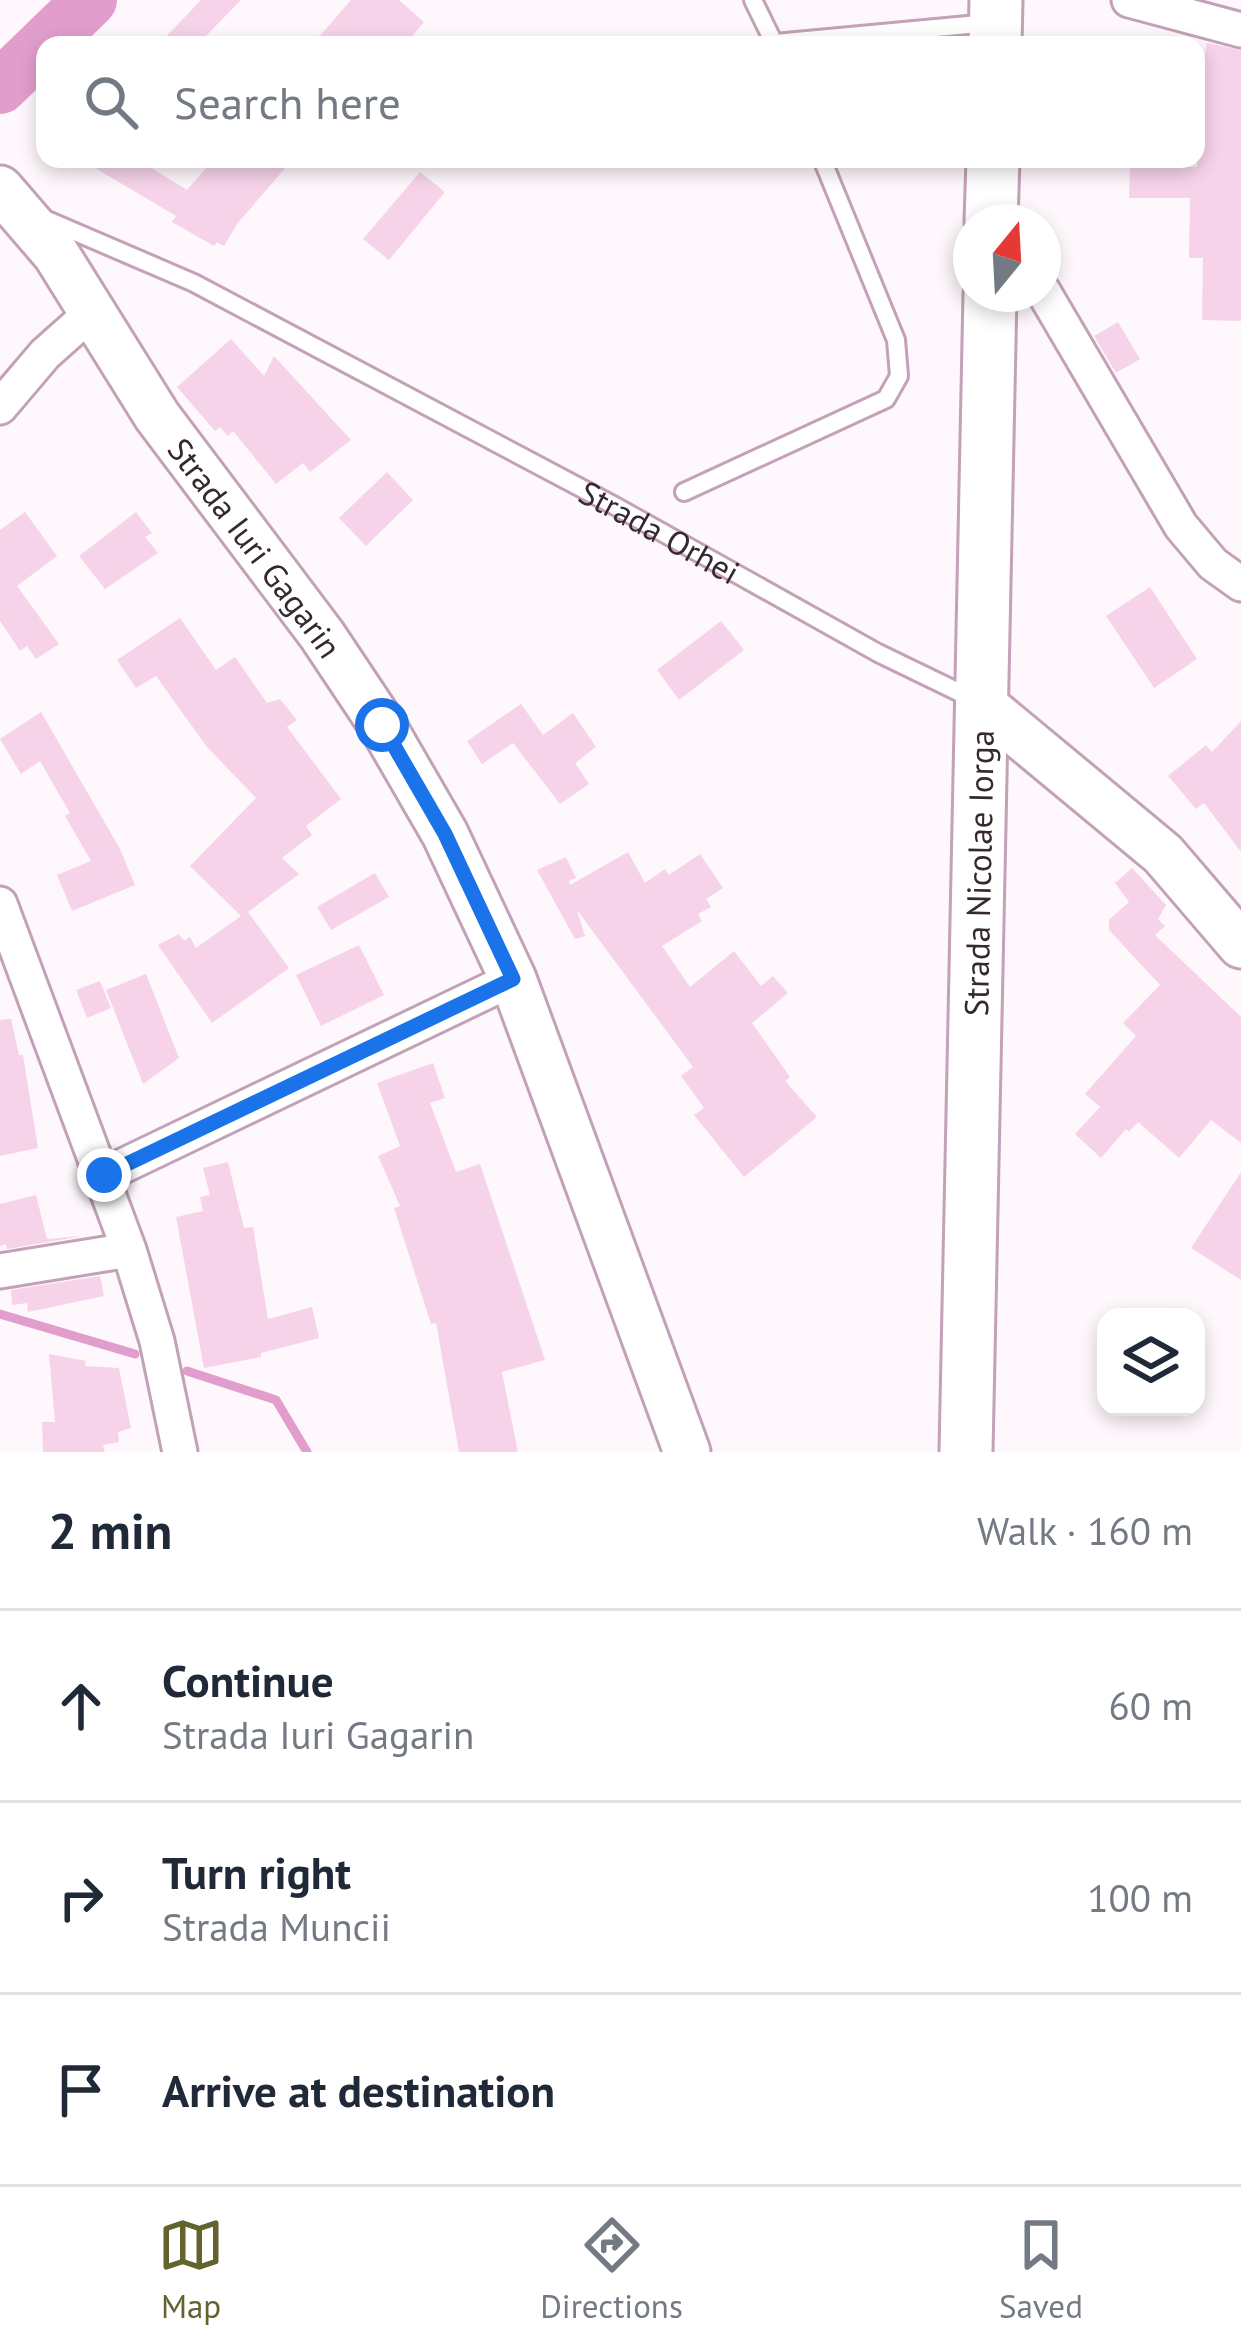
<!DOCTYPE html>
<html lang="en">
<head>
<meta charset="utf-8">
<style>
	body { margin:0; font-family:"PT Sans",sans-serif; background:#f2f2f3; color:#1f2937 }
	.controls { position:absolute; right:36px; bottom:36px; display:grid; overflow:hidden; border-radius:24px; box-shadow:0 6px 18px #0003 }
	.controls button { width:108px; height:108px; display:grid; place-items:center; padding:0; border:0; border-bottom:3px solid #e0e1e3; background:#fff; color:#1f2937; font:60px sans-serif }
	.compass { position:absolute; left:953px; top:204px; width:108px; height:108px; border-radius:50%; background:#fff; box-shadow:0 6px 18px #0003; rotate:18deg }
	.stop { position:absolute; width:36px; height:36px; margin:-27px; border:9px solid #1a73e8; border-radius:50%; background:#fff }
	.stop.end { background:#1a73e8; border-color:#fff; box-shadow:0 3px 12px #0008 }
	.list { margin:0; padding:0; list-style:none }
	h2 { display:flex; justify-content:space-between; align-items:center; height:156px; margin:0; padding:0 48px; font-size:51px }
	h2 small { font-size:39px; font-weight:400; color:#747a83 }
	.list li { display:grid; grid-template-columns:78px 1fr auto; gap:36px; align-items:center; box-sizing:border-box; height:192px; padding:0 48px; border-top:3px solid #e0e1e3 }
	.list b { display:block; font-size:45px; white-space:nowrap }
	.list p { margin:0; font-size:39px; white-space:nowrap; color:#747a83 }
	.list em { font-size:39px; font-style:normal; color:#747a83 }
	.icon { flex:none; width:66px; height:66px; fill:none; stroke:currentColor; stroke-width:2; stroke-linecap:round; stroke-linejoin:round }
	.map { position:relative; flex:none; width:1241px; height:1452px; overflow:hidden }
	.search { position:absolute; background:#fff; box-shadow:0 6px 18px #0003; left:36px; right:36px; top:36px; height:132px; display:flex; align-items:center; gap:30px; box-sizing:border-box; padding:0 42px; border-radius:24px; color:#747a83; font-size:45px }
	.sheet { height:732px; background:#fff }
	nav { display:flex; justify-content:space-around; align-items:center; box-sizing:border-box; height:168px; border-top:3px solid #e0e1e3; background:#fff; font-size:33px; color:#747a83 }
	nav a { display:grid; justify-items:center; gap:6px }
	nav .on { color:#646330 }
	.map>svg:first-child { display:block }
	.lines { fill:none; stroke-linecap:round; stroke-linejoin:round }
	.stream { stroke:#e19ecc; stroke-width:9 }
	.river { stroke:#e19ecc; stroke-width:54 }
	.building { fill:#f6d3e9 }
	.lane-casing { stroke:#c3a1b7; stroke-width:22 }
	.street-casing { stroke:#c3a1b7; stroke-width:39 }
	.secondary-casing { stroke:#c3a1b7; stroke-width:51 }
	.primary-casing { stroke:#c3a1b7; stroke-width:57 }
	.lane { stroke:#fff; stroke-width:16 }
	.street { stroke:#fff; stroke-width:33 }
	.secondary { stroke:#fff; stroke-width:45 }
	.primary { stroke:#fff; stroke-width:51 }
	.route { stroke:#1a73e8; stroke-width:15 }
	.labels { text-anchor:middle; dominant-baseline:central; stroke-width:12; stroke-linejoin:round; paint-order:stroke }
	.street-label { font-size:33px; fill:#352831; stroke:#fff }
</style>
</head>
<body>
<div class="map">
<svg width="1241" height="1452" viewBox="0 0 1241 1452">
	<rect width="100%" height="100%" fill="#fef7fc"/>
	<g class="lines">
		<path class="stream" d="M0 1314 135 1354
			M187 1371 276 1400 307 1452"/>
		<path class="river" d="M0 87 90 0"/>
	</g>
	<path class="building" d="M201 0H241L197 45H158Z
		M351 0H399L424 22 405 45H312Z
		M1207 43 1241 50V321L1202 320 1203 258H1189L1190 198H1129L1130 166 1197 167V102Z
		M80 159H137L187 190 214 159H293L237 224 224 246 217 242 214 246 172 222 176 216Z
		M420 172 445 192 389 260 363 239Z
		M1118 322 1140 359 1116 373 1094 336Z
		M231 339 264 376 274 356 351 440 310 472 303 463 276 484 233 431 228 436 220 427 215 431 177 387Z
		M387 472 413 500 366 546 339 518Z
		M25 512 57 556 17 586 59 644 36 659 27 646 20 651 0 621V530Z
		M136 512 152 533 145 537 158 553 105 589 79 556Z
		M1150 587 1197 659 1154 688 1106 616Z
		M180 618 216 670 235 657 267 703 280 699 297 720 287 727 341 799 306 826 312 835 282 858 299 874 248 912 289 968 212 1023 158 945 179 934 184 941 190 937 196 948 241 916 190 866 256 798 207 747 156 676 136 688 117 660Z
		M721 621 744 650 679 700 657 670Z
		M521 704 543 735 573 713 596 747 575 763 589 784 560 804 513 743 482 764 467 741Z
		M41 712 120 849 135 885 72 911 57 875 91 861 65 816 70 813 40 761 21 774 0 739Z
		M1241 721V852L1204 803 1196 809 1168 776 1206 745 1212 752Z
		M628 852 645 883 665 869 669 875 700 854 723 888 706 899 711 907 698 914 702 921 662 946 690 987 734 951 761 986 773 976 788 993 752 1023 790 1077 785 1081 817 1117 744 1177 694 1115 704 1108 681 1076 693 1067 577 910 585 936 575 939 537 870 566 857 576 878 569 881 570 885Z
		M1132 868 1166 905 1158 919 1165 926 1155 935 1241 1017V1143L1211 1120 1179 1158 1138 1122 1129 1132 1126 1129 1101 1158 1075 1134 1100 1107 1085 1094 1136 1036 1123 1023 1160 985 1109 930V920L1129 902 1115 883Z
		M375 873 389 897 331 930 317 907Z
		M359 945 384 995 321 1026 296 975Z
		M146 974 179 1058 143 1084 106 990Z
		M100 981 111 1008 87 1018 76 990Z
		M11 1019 19 1055H23L38 1148 0 1156V1020Z
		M433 1063 445 1098 430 1103 456 1172 480 1164 545 1360 502 1372 518 1452H459L436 1323 431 1324 394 1208 400 1206 378 1156 400 1146 377 1083Z
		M228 1162 244 1228 253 1227 268 1319 312 1307 319 1338 261 1353V1357L204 1368 176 1217 203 1211 200 1197 210 1195 203 1168Z
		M1241 1172V1280L1191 1248Z
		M36 1195 47 1239 83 1236 7 1249 6 1244 0 1246V1204Z
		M100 1276 104 1296 28 1312 27 1303 12 1305 11 1290Z
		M49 1354 86 1361 85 1366 119 1368 131 1428 118 1432 119 1442 103 1445 105 1452H43L42 1422H55Z"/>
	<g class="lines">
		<g class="lane-casing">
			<g id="lane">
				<path d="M753 0 775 45"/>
				<path d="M775 43 989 23"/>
				<path id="s1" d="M45 219 194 283 615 506 878 653 975 700"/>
				<path d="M684 492 886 399 899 376 896 340 822 159"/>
			</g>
		</g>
		<g class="street-casing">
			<path id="street" d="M1129 0 1241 30
				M1043 291 1181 526 1213 564 1241 584
				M0 407 45 354 91 313
				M0 904 129 1250 157 1341 180 1452
				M104 1175 513 979
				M0 1271 129 1250"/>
		</g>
		<g class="secondary-casing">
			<g id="secondary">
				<path id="s2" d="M0 189 56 254 157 416 322 635 382 725 445 834 513 979 687 1452"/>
				<path d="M981 703 1163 854 1241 945"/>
			</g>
		</g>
		<g class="primary-casing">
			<g id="primary">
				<path d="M995 45 996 0"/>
				<path d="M991 222 993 159"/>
				<path id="s3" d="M966 1452 990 294"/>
			</g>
		</g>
		<use href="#lane" class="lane"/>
		<use href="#street" class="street"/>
		<use href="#secondary" class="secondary"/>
		<use href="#primary" class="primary"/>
	</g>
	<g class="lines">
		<path class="route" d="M104 1175 513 979 445 834 382 725"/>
	</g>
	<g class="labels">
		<g class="street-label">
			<text stroke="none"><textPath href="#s1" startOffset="690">Strada Orhei</textPath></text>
			<text stroke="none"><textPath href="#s2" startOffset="441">Strada Iuri Gagarin</textPath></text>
			<text stroke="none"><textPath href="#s3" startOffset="579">Strada Nicolae Iorga</textPath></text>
		</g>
	</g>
</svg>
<div class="controls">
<button><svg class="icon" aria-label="layers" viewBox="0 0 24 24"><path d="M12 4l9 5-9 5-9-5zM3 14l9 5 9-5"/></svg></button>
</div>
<svg class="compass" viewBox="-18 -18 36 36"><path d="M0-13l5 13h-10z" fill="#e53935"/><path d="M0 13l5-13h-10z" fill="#747a83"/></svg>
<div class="stop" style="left:382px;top:725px"></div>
<div class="stop end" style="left:104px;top:1175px"></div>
<div class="search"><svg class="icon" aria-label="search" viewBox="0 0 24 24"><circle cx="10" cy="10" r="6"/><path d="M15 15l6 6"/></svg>Search here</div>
</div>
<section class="sheet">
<h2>2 min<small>Walk · 160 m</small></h2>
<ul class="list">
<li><svg class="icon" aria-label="ahead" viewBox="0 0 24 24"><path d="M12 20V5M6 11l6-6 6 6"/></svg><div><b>Continue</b><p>Strada Iuri Gagarin</p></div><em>60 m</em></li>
<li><svg class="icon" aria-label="right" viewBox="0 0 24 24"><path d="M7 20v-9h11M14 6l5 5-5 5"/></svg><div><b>Turn right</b><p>Strada Muncii</p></div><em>100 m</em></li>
<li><svg class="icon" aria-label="arrive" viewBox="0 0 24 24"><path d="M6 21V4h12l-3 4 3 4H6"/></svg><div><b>Arrive at destination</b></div></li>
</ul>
</section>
<nav>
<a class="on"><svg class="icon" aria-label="map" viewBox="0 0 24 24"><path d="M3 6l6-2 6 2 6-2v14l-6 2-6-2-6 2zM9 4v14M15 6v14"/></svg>Map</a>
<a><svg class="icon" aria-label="directions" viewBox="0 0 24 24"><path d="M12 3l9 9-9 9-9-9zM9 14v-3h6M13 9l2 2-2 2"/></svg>Directions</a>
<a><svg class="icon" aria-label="saved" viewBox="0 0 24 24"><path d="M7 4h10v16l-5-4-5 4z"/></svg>Saved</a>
</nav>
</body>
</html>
